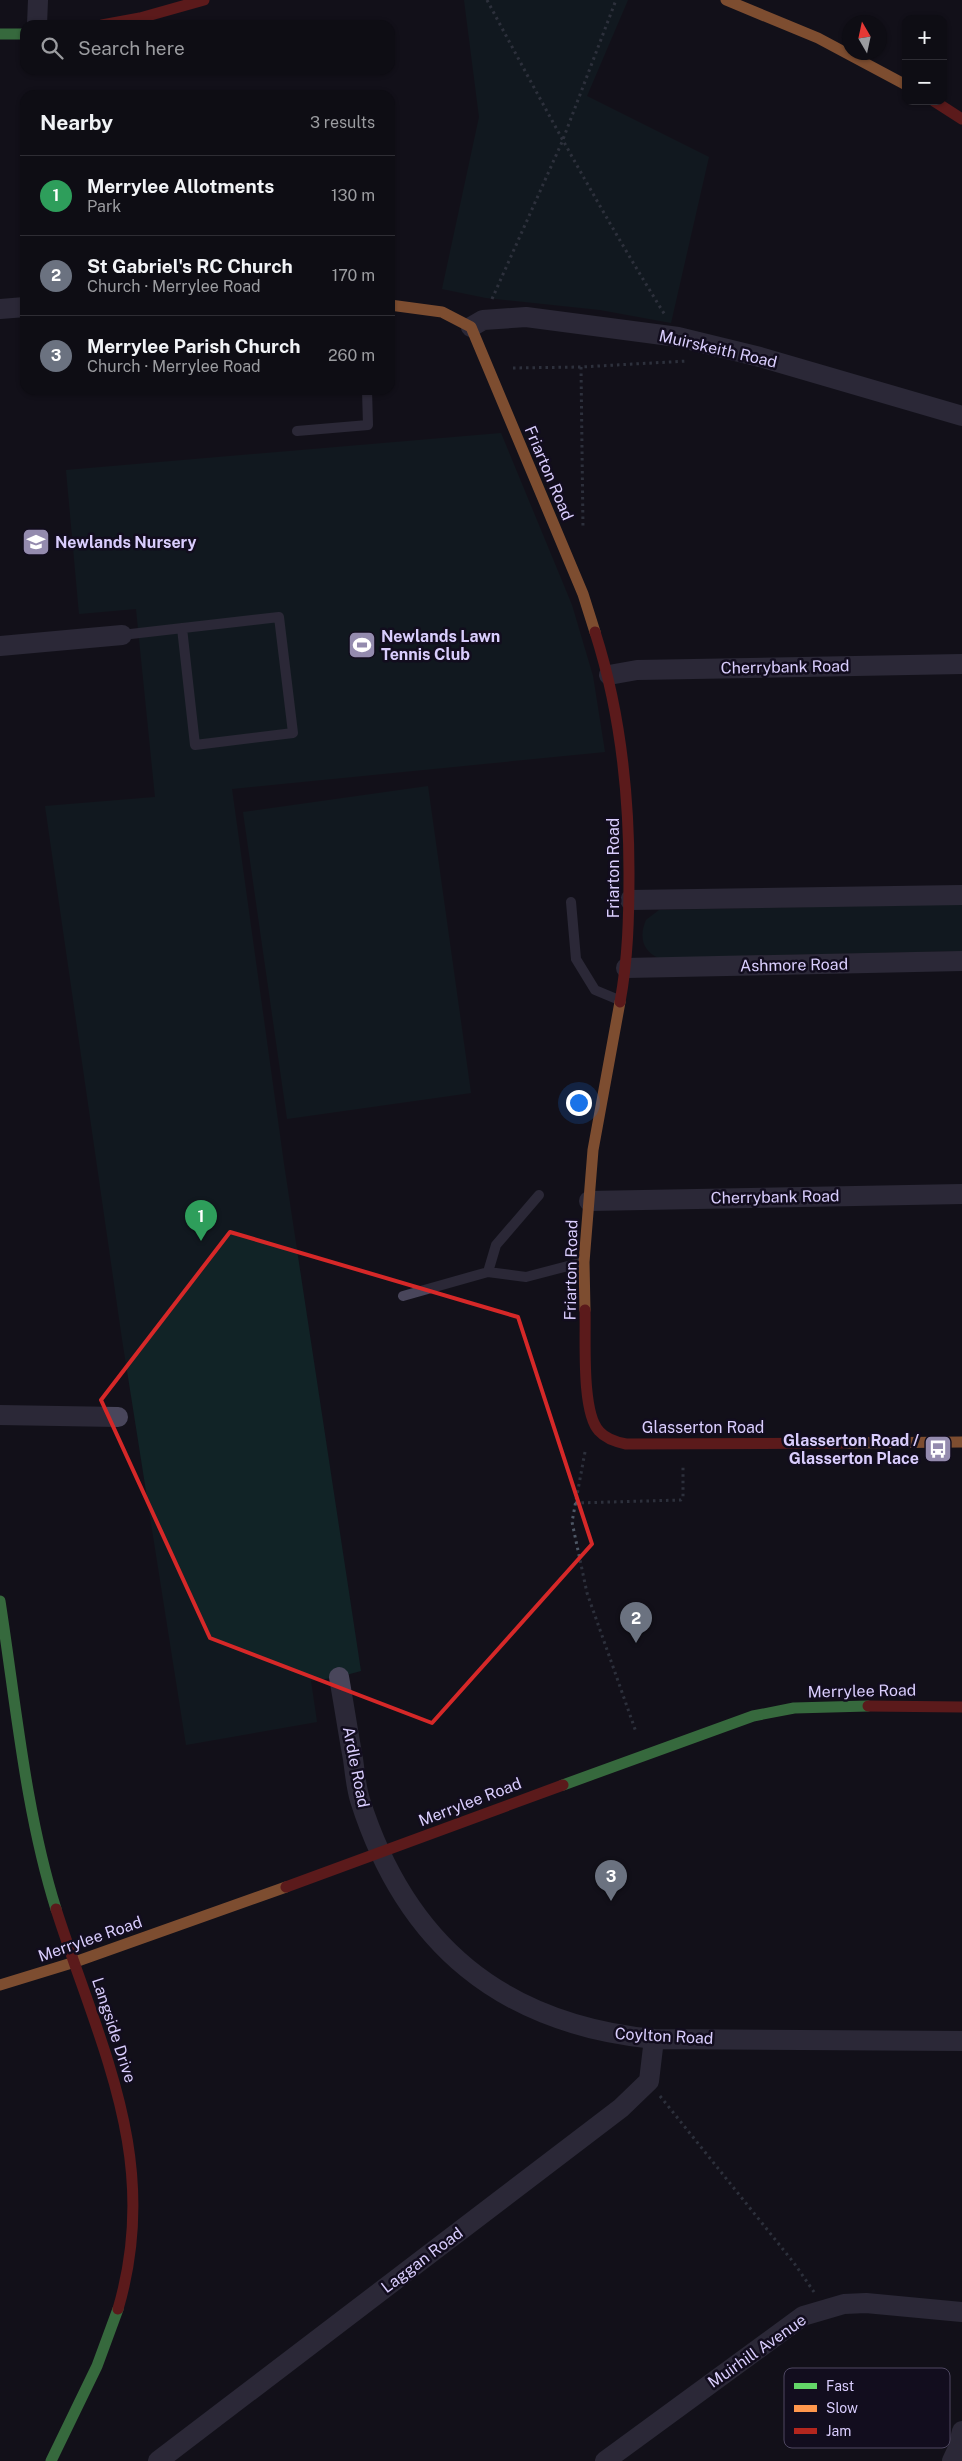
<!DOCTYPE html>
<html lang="en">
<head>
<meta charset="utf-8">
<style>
	body { margin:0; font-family:"Public Sans",sans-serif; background:#1c1b22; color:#f1f3f6 }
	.controls { position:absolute; right:15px; top:15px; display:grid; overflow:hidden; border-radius:10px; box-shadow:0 1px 4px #0004 }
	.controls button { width:45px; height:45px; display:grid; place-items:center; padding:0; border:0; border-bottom:1px solid #2e2d34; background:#0e0d14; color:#f1f3f6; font:25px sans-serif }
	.compass { position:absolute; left:842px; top:15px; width:45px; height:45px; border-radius:50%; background:#0e0d14; box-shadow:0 1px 4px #0004; rotate:351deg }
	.you { position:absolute; left:578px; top:1102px; width:18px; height:18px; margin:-12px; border:4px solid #fff; border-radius:50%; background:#1a73e8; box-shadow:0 0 0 8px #1a73e833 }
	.badge { display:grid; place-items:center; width:32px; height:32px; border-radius:50%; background:#1a73e8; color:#fff; font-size:16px; font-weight:700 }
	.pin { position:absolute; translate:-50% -41px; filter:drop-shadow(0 1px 2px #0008) }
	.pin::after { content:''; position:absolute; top:26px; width:18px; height:15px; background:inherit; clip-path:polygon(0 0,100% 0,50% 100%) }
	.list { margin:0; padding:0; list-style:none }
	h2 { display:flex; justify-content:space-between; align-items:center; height:65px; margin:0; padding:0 20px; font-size:21px }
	h2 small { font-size:16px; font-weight:400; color:#9b9ca0 }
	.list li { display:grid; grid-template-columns:32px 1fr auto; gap:15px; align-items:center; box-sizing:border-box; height:80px; padding:0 20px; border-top:1px solid #2e2d34 }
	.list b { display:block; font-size:19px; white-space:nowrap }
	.list p { margin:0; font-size:16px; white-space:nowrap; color:#9b9ca0 }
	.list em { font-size:16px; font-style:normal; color:#9b9ca0 }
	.icon { flex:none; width:28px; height:28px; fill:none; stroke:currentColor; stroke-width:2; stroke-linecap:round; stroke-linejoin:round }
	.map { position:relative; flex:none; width:962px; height:2461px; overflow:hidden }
	.search { position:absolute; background:#0e0d14; box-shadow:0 1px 4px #0004; left:20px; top:20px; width:375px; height:55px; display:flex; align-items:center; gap:12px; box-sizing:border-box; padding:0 18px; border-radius:15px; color:#9b9ca0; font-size:19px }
	.panel { position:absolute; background:#0e0d14; box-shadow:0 1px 4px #0004; left:20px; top:90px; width:375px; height:305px; border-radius:15px }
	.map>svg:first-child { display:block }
	.green { fill:#112326 }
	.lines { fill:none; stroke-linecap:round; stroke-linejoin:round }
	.path { stroke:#4e5866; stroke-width:3; stroke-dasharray:2.5 4; stroke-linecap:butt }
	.lane { stroke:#49465b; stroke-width:10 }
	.street { stroke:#49465b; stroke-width:20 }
	.fast { stroke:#63d668; stroke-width:11 }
	.slow { stroke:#ff974d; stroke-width:11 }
	.jam { stroke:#b3261e; stroke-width:11 }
	.marked { fill:none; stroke:#d62828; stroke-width:4; stroke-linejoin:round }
	.labels { text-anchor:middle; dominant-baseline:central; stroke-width:5; stroke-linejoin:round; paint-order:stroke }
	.street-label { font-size:16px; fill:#d9cdfd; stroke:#120d1e }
	.poi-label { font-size:16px; font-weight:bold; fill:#d9cdfd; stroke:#120d1e; text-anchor:start }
	.key { fill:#120d1e; stroke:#4e4761; stroke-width:1 }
	.key-label { font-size:14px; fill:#d9cdfd }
</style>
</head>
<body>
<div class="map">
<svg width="962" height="2461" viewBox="0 0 962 2461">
	<rect width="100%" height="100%" fill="#13111a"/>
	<path class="green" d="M464 0H628L587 96 709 157 671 323 600 310 486 298 442 289 479 117Z
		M501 433 572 605 593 676 605 752 232 789 284 1164 361 1671 339 1677 311 1681 317 1722 186 1745 122 1339 45 806 155 797 136 609 79 614 66 470Z
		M428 786 471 1093 287 1119 243 812Z
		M962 904V951L659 958C642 951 639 936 646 920L659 910Z"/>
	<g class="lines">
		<path class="path" d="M487 0C544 107 601 212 665 315
			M492 299 562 142 616 0
			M581 367 583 529
			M513 368 581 367 687 361
			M585 1452 572 1522 587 1593 636 1732
			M575 1503 681 1500 683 1498V1467
			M660 2096 794 2263 814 2292"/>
		<path class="lane" d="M297 431 368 425 367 390
			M122 635 279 617 293 733 195 745 182 628
			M571 902 576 959 595 990 619 1000
			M488 1272 496 1245 539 1195
			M403 1296 488 1272 526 1277 583 1262"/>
		<path class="street" d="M37 25 38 0
			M0 309 25 307
			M471 327 483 320 526 317 678 337 760 357 962 416
			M0 646 122 635
			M609 675 637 670 962 664
			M630 900 962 895
			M626 968 962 961
			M589 1201 962 1194
			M0 1415 118 1417
			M339 1677C344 1705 348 1732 353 1759 355 1773 356 1787 360 1800 406 1945 502 2024 654 2039L962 2041
			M158 2461 621 2108 649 2081 654 2039
			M605 2461 803 2316 844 2304 866 2303 962 2312
			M952 2461 958 2448 962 2431"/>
		<path class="fast" d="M0 34H25
			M0 1601C16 1704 25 1810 56 1909
			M563 1785 753 1716 794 1708 868 1706
			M51 2461 97 2366 118 2309"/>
		<path class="slow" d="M726 0 818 38 906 85
			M390 305 442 312 471 327 583 594 595 632
			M585 1310 584 1262 593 1150 620 1002
			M847 1443 962 1442
			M0 1985 75 1962 286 1887"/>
		<path class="jam" d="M102 25 140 18 204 0
			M934 101 962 119
			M595 632C620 710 629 791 629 873 629 917 628 959 620 1002
			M585 1310C586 1337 581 1412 599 1431 606 1439 616 1442 626 1444L847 1443
			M868 1706 962 1707
			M286 1887 563 1785
			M56 1909C100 2047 162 2160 118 2309"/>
	</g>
	<path d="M0 0H962V2461H0ZM230 1232 518 1317 592 1544 432 1723 210 1638 101 1400Z" fill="#13111a" fill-opacity=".55" fill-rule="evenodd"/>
	<path class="marked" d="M230 1232 518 1317 592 1544 432 1723 210 1638 101 1400Z"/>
	<defs>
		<g id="school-square" transform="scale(1.4375)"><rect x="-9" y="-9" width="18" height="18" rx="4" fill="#948bae" stroke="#120d1e"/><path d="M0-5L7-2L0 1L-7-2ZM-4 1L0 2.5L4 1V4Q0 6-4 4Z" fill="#fff"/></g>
		<g id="stadium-square" transform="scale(1.4375)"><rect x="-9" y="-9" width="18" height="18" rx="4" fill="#948bae" stroke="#120d1e"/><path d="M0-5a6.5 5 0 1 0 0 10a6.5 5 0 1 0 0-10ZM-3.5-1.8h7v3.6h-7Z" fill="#fff"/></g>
		<g id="bus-square" transform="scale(1.4375)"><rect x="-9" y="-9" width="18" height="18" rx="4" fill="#948bae" stroke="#120d1e"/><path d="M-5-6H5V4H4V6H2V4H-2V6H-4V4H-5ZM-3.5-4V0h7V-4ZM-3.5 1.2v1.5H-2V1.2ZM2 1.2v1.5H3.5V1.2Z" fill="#fff"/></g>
	</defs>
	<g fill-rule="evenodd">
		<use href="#school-square" x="36" y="542"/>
		<use href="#stadium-square" x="362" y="645"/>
		<use href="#bus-square" x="938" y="1449"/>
	</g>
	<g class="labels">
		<g class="street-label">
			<text transform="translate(718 349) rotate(13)">Muirskeith Road</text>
			<text transform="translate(549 473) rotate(67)">Friarton Road</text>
			<text transform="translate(785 667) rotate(-1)">Cherrybank Road</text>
			<text transform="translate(613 868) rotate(-90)">Friarton Road</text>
			<text transform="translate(794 965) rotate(-1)">Ashmore Road</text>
			<text transform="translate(775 1197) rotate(-1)">Cherrybank Road</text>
			<text transform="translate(571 1270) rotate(-89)">Friarton Road</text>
			<text x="703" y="1427">Glasserton Road</text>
			<text transform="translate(862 1691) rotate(-1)">Merrylee Road</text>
			<text transform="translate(356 1767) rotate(79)">Ardle Road</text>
			<text transform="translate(470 1802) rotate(-21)">Merrylee Road</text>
			<text transform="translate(90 1939) rotate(-19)">Merrylee Road</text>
			<text transform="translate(114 2030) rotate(72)">Langside Drive</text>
			<text transform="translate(664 2036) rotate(3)">Coylton Road</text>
			<text transform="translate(422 2260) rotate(-37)">Laggan Road</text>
			<text transform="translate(757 2351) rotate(-35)">Muirhill Avenue</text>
		</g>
		<g class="poi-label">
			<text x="55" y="542">Newlands Nursery</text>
			<text x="381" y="636">Newlands Lawn<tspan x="381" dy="18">Tennis Club</tspan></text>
			<text x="919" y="1440" text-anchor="end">Glasserton Road /<tspan x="919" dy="18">Glasserton Place</tspan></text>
		</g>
	</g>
	<rect x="784" y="2368" width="166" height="80" rx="8" class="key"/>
	<rect x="794" y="2383" width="23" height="6" fill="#63d668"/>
	<rect x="794" y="2405" width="23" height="7" fill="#ff974d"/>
	<rect x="794" y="2428" width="23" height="6" fill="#b3261e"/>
	<g class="key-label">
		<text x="826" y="2391">Fast</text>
		<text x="826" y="2413">Slow</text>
		<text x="826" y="2436">Jam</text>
	</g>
</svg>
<div class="controls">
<button>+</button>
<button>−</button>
</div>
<svg class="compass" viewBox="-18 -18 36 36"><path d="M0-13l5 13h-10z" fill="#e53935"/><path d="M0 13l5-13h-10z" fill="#9b9ca0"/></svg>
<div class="you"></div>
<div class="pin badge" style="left:201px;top:1241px;background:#2e9e5b">1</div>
<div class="pin badge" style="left:636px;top:1643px;background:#6b7280">2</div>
<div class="pin badge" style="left:611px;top:1901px;background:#6b7280">3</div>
<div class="search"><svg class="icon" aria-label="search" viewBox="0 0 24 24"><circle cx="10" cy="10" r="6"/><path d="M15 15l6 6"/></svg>Search here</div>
<section class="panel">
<h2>Nearby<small>3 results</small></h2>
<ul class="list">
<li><span class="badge" style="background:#2e9e5b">1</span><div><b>Merrylee Allotments</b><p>Park</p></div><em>130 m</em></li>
<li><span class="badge" style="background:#6b7280">2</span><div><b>St Gabriel's RC Church</b><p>Church · Merrylee Road</p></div><em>170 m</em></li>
<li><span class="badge" style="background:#6b7280">3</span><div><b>Merrylee Parish Church</b><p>Church · Merrylee Road</p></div><em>260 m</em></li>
</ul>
</section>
</div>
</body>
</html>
